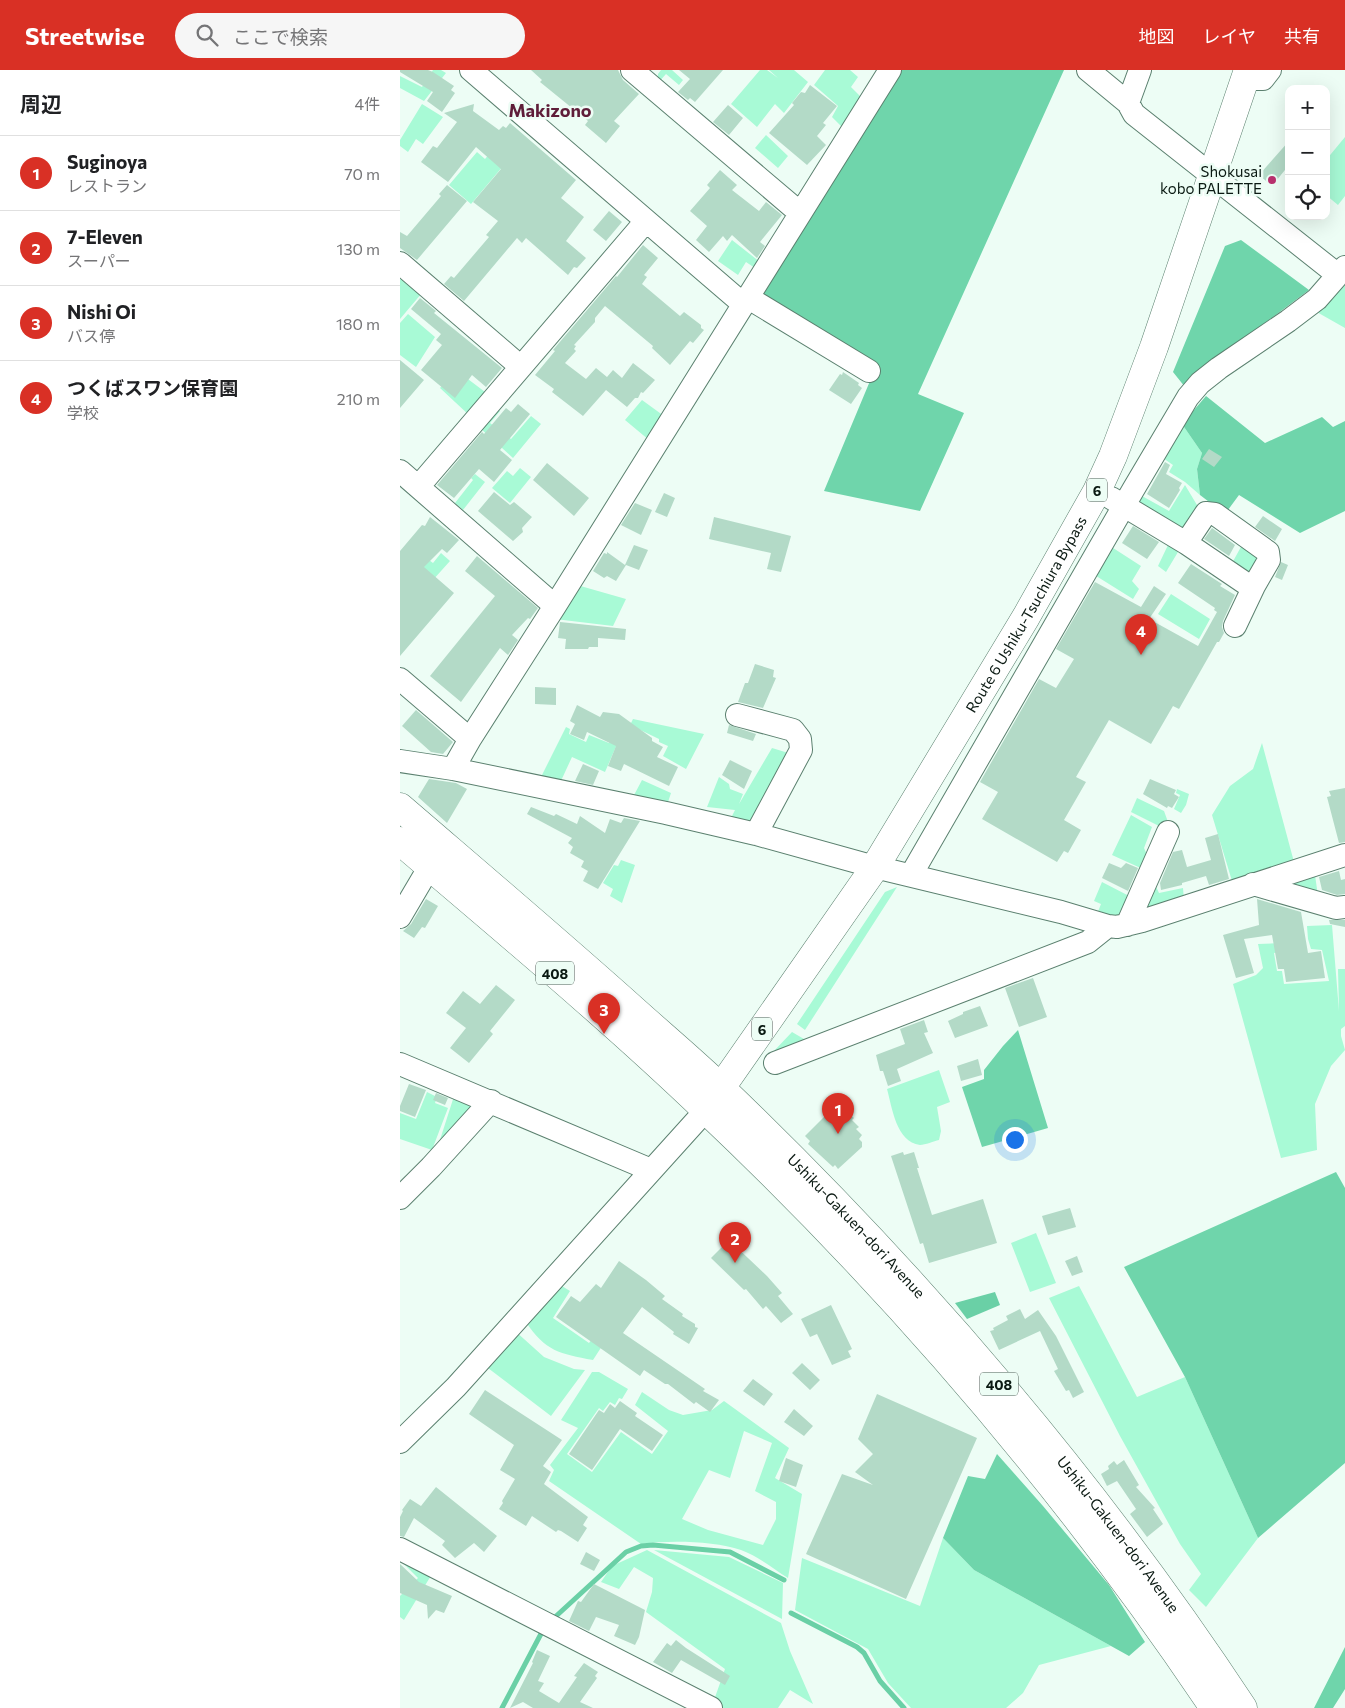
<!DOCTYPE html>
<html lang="ja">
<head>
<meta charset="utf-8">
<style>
	body { margin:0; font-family:Commissioner,"Noto Sans JP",sans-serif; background:#f6f6f6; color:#202124 }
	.controls { position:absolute; right:15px; top:15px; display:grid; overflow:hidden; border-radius:10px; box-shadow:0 5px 20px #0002 }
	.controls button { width:45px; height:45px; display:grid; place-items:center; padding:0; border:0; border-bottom:1px solid #e0e0e0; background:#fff; color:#202124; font:25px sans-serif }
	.you { position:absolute; left:614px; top:1069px; width:18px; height:18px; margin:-12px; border:4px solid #fff; border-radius:50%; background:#1a73e8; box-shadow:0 0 0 8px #1a73e833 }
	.badge { display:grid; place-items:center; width:32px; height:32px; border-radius:50%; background:#d93025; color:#fff; font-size:16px; font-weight:700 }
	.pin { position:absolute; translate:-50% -41px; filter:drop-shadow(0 1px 2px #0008) }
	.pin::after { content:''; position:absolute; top:26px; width:18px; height:15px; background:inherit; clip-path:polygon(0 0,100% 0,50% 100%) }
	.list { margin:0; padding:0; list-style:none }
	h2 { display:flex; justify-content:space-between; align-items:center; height:65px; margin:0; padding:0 20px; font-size:21px }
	h2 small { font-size:16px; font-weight:400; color:#757577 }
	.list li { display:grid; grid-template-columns:32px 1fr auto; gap:15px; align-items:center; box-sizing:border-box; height:75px; padding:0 20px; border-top:1px solid #e0e0e0 }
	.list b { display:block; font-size:19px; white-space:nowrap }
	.list p { margin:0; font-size:16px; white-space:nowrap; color:#757577 }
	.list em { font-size:16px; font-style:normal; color:#757577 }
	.icon { flex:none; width:28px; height:28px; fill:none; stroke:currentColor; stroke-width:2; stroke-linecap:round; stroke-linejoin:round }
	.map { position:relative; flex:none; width:945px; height:1638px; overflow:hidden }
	header { display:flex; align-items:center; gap:30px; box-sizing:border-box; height:70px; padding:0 25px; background:#d93025; color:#fff }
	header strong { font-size:24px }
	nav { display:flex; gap:28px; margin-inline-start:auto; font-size:18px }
	.search { width:350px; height:45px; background:#f6f6f6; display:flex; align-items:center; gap:12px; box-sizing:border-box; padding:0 18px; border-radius:28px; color:#757577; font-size:19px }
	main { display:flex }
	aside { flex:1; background:#fff }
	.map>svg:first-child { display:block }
	.green { fill:#a8fad6; fill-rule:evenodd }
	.forest { fill:#6fd5ab }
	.water { fill:#6ad0a6 }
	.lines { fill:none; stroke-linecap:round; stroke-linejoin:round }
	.stream { stroke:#6ad0a6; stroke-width:5 }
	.building { fill:#b3dac7 }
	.minor-casing { stroke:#5b806f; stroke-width:24 }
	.highway-casing { stroke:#5b806f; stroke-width:29 }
	.minor { stroke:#fff; stroke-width:22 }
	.highway { stroke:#fff; stroke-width:28 }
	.poi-dot { fill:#ba316f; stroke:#edfdf5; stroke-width:2 }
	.labels { text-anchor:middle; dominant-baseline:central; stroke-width:5; stroke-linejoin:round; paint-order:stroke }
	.shield { fill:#edfdf5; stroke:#4e5d56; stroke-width:1 }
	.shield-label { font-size:14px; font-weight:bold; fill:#0a1912 }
	.poi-label { font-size:15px; fill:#0a1912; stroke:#edfdf5; text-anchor:end }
	.street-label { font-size:15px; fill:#0a1912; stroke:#edfdf5 }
	.quarter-label { font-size:18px; font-weight:bold; fill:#5f1d39; stroke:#edfdf5 }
</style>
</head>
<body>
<header>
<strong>Streetwise</strong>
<div class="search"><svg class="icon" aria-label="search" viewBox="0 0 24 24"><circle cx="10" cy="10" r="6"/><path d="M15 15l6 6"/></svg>ここで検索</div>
<nav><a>地図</a><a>レイヤ</a><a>共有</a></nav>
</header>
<main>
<aside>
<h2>周辺<small>4件</small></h2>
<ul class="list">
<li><span class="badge">1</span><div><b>Suginoya</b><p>レストラン</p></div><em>70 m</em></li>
<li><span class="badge">2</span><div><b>7-Eleven</b><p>スーパー</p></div><em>130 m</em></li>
<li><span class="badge">3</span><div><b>Nishi Oi</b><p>バス停</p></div><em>180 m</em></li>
<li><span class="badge">4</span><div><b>つくばスワン保育園</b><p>学校</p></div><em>210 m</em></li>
</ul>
</aside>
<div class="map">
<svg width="945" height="1638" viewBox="0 0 945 1638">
	<rect width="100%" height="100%" fill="#edfdf5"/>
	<path class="green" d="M33 0H41L46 3 24 31 0 18V6L22 17Z
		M261 0H272L283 10 279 15 266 4 258 13V4Z
		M360 0H367L378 8 369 0H394L408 12 384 43 375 34 357 57 331 34Z
		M425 0H450L458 7 451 17 462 28 444 59 432 47 438 36 414 15Z
		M22 34 43 47 23 74 16 69 8 82 0 76V70Z
		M366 65 388 86 378 98 355 78Z
		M945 67V126L938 135 926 125V90Z
		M95 77 109 89 71 134 49 115 77 82 85 89Z
		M332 170 360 192 355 198 346 192 338 205 318 191Z
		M2 207 22 223 0 249V210Z
		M945 210V258L915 241Z
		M8 244 35 267 16 297 0 285V253Z
		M56 300 89 325 70 346 40 318Z
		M242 330 264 346 249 370 225 350Z
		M97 339 100 341 90 353 111 369 131 346 141 354 113 388 80 358Z
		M782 354 802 383 797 399 800 425 785 412 769 402 773 395 760 386Z
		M120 398 131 407 110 433 92 418 107 401 113 406Z
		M75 404 85 412 63 440 55 433 73 410 71 408Z
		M785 415 800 440 783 464 734 430 742 426 769 441Z
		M768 475 778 482 766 502 758 496Z
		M842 475 857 486 858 492 849 506 831 495Z
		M710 476 741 496 732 511 739 519 733 529 693 504Z
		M41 483 50 491 6 540 0 521 29 490 33 493Z
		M177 515 226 529 213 556 155 549Z
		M771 524 810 549 799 569 758 544Z
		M233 649 304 664 286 699 263 686 268 676 259 672V669L230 655Z
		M217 656 224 658 205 702 172 687 160 713 141 707 166 657 170 659 169 664 186 672 189 665 209 673Z
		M862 673 894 792 832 811 812 745 830 716 853 699Z
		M372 678 395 685 349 757 329 752 335 740 307 737 319 707 329 714 330 719 343 724 339 734Z
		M242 710 271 723 266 738 233 727Z
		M777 719 789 724 786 735 781 743 774 739 780 725 776 723Z
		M737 728 764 741 768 752 763 758 731 742Z
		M731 745 752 757 744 778 749 789 745 800 712 785Z
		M221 790 235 795 222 833 210 826 213 819 203 813 214 795 218 796Z
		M915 805 918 826 876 817Z
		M753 810 759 823 783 818 784 830 738 844Z
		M702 812 733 828 725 851 697 844 701 834 694 831Z
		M497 817 405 960 397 954 485 822Z
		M932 855 939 941 938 899H945V956L941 959V966L945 980 931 996 915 1034 917 1080 881 1088 833 914 856 905 863 898 858 874 886 873V881L874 883 877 901H882L884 914 929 911 922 880 911 879 908 869 907 856Z
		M392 962 404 969 405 974 373 982Z
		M539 1000 550 1032 537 1037 541 1061 539 1070C534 1071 525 1075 520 1075 496 1072 492 1037 487 1019Z
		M27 1022 37 1027 35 1033 48 1038 32 1080 0 1069V1043L16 1049Z
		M55 1023 77 1038 38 1076Z
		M636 1163 656 1213 630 1222 611 1173Z
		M157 1213 170 1221 153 1248 189 1273 206 1250 215 1256 193 1290C160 1284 145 1281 126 1252Z
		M679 1216 737 1327 785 1307 858 1468 806 1537 789 1520 801 1504 780 1474 720 1366 649 1228Z
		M114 1260 144 1287 174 1299 185 1300 151 1346 84 1295Z
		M192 1302H199L228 1319 222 1329 219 1328 215 1335 210 1332 203 1341 199 1338 167 1384 192 1402 221 1362 252 1384 268 1361 235 1335 242 1322 269 1340 283 1345 312 1340 324 1331 389 1378 375 1408 402 1424 388 1508C373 1499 358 1486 341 1480 314 1471 270 1470 241 1474L149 1411 154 1400 150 1395 178 1358 161 1350ZM344 1361 372 1373 355 1421 376 1432V1449L363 1475 308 1460 282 1449 309 1400 330 1408Z
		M543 1468 574 1500 711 1576 639 1595 623 1623 606 1638H511L488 1613 468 1579 395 1540 402 1488 520 1536Z
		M247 1480 381 1553 390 1581 413 1634 390 1620 378 1638H323L313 1633 325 1599 246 1542 252 1522 253 1508 234 1497 219 1519 201 1512 212 1496Z
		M254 1480 329 1487 383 1513 382 1549Z
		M1 1491 32 1504 4 1550 0 1547V1526L18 1508Z"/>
	<path class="forest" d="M502 0H664L518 324 564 343 520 441 424 421 475 299 363 229 364 222Z
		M841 170 909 220 798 303 785 317 773 302 825 176Z
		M806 326 865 373 922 347 933 357 945 351V441L900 463 839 425 825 444 800 425 797 399 802 383 782 354Z
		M618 960 648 1058 582 1077 562 1017 584 1009V1000L603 976Z
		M936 1102 945 1118V1393L858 1468 785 1307 724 1197Z
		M597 1384 643 1436 709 1515 745 1572 729 1586 574 1500 543 1468 568 1406 585 1409Z
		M945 1577V1619L933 1638H914Z"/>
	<path class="water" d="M595 1222 600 1235 567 1249 555 1233Z"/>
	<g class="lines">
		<path class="stream" d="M391 1543 457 1577 464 1583 480 1611 504 1638
			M154 1548 226 1482 241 1476 253 1475 330 1482 384 1510
			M102 1638 143 1560"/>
	</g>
	<path class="building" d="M0 0H28L33 2 54 16 51 20 55 23 42 42 27 31 33 22 0 2Z
		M131 0H218L223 10 239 24 214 51 220 56 206 73 185 55 188 51 140 12 142 10Z
		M279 0H323L295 32 290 28 288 30 278 22 290 9Z
		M410 15 437 36 423 53 426 55 417 66 426 75 407 95 369 63 394 35 392 33 401 22 405 23Z
		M74 34 73 41 99 60 103 56 106 58 110 53 176 110 161 128 184 147 166 171 186 188 177 198 174 197 168 205 126 168 122 173 117 168 64 231 44 214 51 206 54 208 89 167 86 165 98 151 73 132 101 99 76 77 48 112 21 92 33 76 37 78 57 52 44 43Z
		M328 35 343 48 329 65 313 52Z
		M889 71V95L872 116 859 105Z
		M320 100 337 115 332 120 359 141 366 132 382 145 360 172 365 176 357 188 332 165 327 171 323 166 309 182 296 170 307 156 290 141 310 118 307 115Z
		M47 115 67 131 17 190 0 178V162L7 166 41 126 39 124Z
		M209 141 222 152 206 171 193 160Z
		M243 175 258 188 244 205 247 207 242 214 280 246 284 242 301 255V258L304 260 293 273 290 271 270 295 252 278 253 276 205 236 195 248V252L174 275 176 276 174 279 176 281 165 293 186 309 196 298 207 307 213 300 222 308 233 293 255 310 243 323 241 322 238 328H235L227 337 206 320 183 346 152 322 154 319 135 305 155 281 153 280 216 206 217 207Z
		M20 228 36 241 34 243 102 298 86 317 72 305 55 328 21 300 42 275 36 270 41 264 11 239Z
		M0 290 24 310 0 338Z
		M443 302 459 313 458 315 462 318 451 334 429 320 440 304 442 305Z
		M118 334 130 344 100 380 112 390 94 412 79 399 54 428 37 415 82 362 84 364 106 338 111 342Z
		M809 379 822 387 814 397 802 389Z
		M765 392 770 395 766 404 782 413 779 418 780 420 769 438 747 424Z
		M147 393 189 428 174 446 133 410Z
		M94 422 110 435 114 432 132 447 122 458 123 462 113 471 78 441Z
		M264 423 275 428 267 447 255 442Z
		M235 433 252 440 241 465 221 455Z
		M863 446 882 459 875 471 855 457Z
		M30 447 59 470 47 483 42 479 24 497 54 523 0 586V481L22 455 25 456Z
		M314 447 391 466 381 502 367 499 371 483 309 469Z
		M733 456 759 472 747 489 722 473Z
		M812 458 835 475 829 486 804 469Z
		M234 475 248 480 239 500 226 495 216 511 207 506 204 508 193 501 204 483 207 484V482L225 495Z
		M77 486 138 538 130 549 128 548 112 565 118 570 108 585 100 578 61 632 30 606 95 526 65 501Z
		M881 492 888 495 882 510 875 507Z
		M791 494 822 514 820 516 835 525 823 551 822 557 824 563 819 572H817L779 639 773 636 751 674 709 650 676 707 686 712 664 750 681 760 668 783 664 781 657 792 582 749 598 722 580 712 639 609 656 618 674 589 656 579 695 512 741 537 754 516 766 524 749 549 798 576 817 542 814 540 815 538 778 513Z
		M160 552 226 559 225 570 198 568V577H189L188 579H165L166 569 158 568Z
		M355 594 374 600 373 607 376 608 363 638 338 632 345 613H348Z
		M135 617 156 618V635L135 634Z
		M177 635 200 647 203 642 219 644 252 668V671L263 677 257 687 278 697 269 716 224 694 221 701 208 696 216 676 187 662 184 670 170 664 175 654 170 651Z
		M16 640 53 672 43 684 31 682 2 656Z
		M329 655 356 664 353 671 327 663Z
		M330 690 352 701 344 719 322 705Z
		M183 694 199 701 193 715 175 711Z
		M29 709 56 713 67 719 47 753 18 727Z
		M750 709 776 720 774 724 779 727 772 738 768 736 767 738 743 724Z
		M945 718V772L939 773 927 727 931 726 929 721Z
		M131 737 154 746 156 744 177 754 180 746 205 763 210 749 221 753 224 748 240 751 198 819 183 811 188 801 181 797 184 791 170 783 173 777 168 773 172 768 127 744Z
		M818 764 829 809 809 815 806 806 782 813V815L761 820 760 813 773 782 782 780 787 797 811 790 805 768Z
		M709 793 721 798 726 793 738 798 728 821 702 808Z
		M939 801 941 810 945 809V824L937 825 922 820 919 807Z
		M26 829 38 836 25 858 22 857 14 868 3 861 11 854Z
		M857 829 901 842 908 883 921 881 925 908 886 912 884 899H878L872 865 844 869 854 903 836 908 823 865 859 855Z
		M929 850H945V857L930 854Z
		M633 908 647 947 619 957 605 918Z
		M96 915 115 930 90 961 93 964 69 993 50 978 66 958 46 943 63 921 80 934Z
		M580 936 588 956 555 968 548 951 563 944V942Z
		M524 950 528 962 524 963 533 983 497 999 501 1011 488 1016 483 1001H480L476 985 505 974 500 959Z
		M578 989 582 1005 561 1011 557 996Z
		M9 1014 26 1020 15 1047 0 1041V1036Z
		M36 1023 48 1028 45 1035 33 1030Z
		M441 1036 454 1048 452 1050 459 1057 456 1059 462 1065 459 1069 462 1072V1077L438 1099 435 1095 433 1097 408 1074 410 1071 405 1066 433 1038 435 1041Z
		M503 1082 504 1085 514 1082 519 1098H517L532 1145 583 1129 597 1173 529 1193 523 1173 520 1174 491 1086Z
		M670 1138 676 1157 648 1165 642 1146Z
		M329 1170 367 1206 382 1223 378 1226 393 1244 381 1253 366 1236 363 1239 346 1219 344 1220 311 1188Z
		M677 1186 683 1202 672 1206 665 1191Z
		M219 1191 246 1210 265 1226 262 1229 283 1244 282 1246 295 1254V1257L298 1258 289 1274 273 1264 274 1262 242 1237 223 1263 305 1319 303 1321 319 1330 310 1342 296 1332 294 1334 268 1314H265L244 1300 240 1306 156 1247 171 1226 180 1232 196 1214 201 1218Z
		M431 1235 452 1279 448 1281 451 1287 432 1295 417 1264 410 1267 401 1249Z
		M620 1239 625 1249 638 1240 656 1266 684 1322 673 1328 669 1320 666 1321 654 1301 658 1299 640 1261 599 1280 590 1261 594 1260 593 1258 608 1250 606 1246Z
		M402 1293 420 1310 410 1320 392 1303Z
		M353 1309 373 1324 364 1336 343 1321Z
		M85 1320 162 1370 143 1396 151 1402 144 1414 188 1447 183 1455 187 1458 178 1472 161 1461 158 1460 156 1462 132 1446 126 1456 99 1439 103 1433 102 1431 115 1409 100 1400 114 1375 69 1344Z
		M477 1324 577 1368 506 1529 406 1484 442 1404 473 1415 455 1402 473 1384 458 1369Z
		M220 1331 237 1343 235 1346 263 1365 252 1381 220 1359 192 1400 169 1384 199 1340 204 1343 210 1334 215 1338Z
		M394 1339 413 1356 404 1366 384 1352Z
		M386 1388 403 1395 396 1417 379 1411Z
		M724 1390 739 1415 736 1417 755 1438 753 1439 763 1454 747 1467 730 1444 736 1439 717 1411 707 1416 701 1404 709 1399 708 1396 714 1391 717 1395Z
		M36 1417 97 1466 84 1482 74 1473 55 1488 42 1475 45 1471 14 1448 4 1467 0 1466V1447L3 1441 2 1440 10 1429 21 1436Z
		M186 1482 200 1490 194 1501 180 1494Z
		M0 1494 19 1512 52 1526 44 1543 36 1540 28 1549 27 1535 0 1523Z
		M194 1514 245 1540 239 1567 235 1575 214 1566 219 1555 196 1547 189 1561 169 1551 178 1531 181 1532Z
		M276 1570 286 1578 330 1606 325 1615 281 1590 272 1603 253 1592 267 1573 271 1576Z
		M137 1580 150 1586 138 1611 144 1613 139 1621 159 1633 177 1607 174 1606 184 1593 198 1602 195 1606 197 1608 180 1632 193 1638H133L123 1632 110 1638 133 1593 132 1592Z"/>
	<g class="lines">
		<g class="minor-casing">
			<path id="minor" d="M71 0 343 234
				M232 0 400 143
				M688 0 728 33 734 44 938 205
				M846 9H863L870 0
				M728 33 740 0
				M0 193 121 297
				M347 227 469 301
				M0 401 155 536
				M19 416 246 151
				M711 428 786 473 848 515 854 516 869 490 868 482 815 444 806 443 786 473
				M835 556 854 516
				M0 609 70 669
				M337 645 393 660 400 669 401 680 356 764
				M0 691 53 699 266 743 356 764 475 797 661 842 708 856 717 857 742 851 945 785
				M53 699 70 669 155 536 490 0
				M511 805 733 420 788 327 800 313 819 298 888 251 917 229 945 197
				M853 814 936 838 945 837
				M0 847 30 796
				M727 855 768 762
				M375 993 688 872 708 856
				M0 994 251 1100
				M0 1128 31 1097 91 1031
				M0 1372 56 1317 306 1040
				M0 1479 311 1638"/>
		</g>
		<g class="highway-casing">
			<g id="highway">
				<path id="s1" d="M0 737C79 805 158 872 235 941 264 967 295 993 323 1020 518 1207 694 1412 843 1638"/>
				<path d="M0 771C103 859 208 946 306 1040 496 1220 668 1420 814 1638"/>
				<path id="s2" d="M311 1032 475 797 626 547 697 421 713 386 754 277 848 0"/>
			</g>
		</g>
		<use href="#minor" class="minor"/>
		<use href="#highway" class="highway"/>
	</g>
	<circle class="poi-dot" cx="872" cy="110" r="5"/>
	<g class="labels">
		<g class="shield">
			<rect x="687" y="408.5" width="20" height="23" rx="4"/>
			<rect x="136" y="891.5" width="38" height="23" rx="4"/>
			<rect x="352" y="947.5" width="20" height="23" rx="4"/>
			<rect x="580" y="1302.5" width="38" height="23" rx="4"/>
		</g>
		<g class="shield-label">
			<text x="697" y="420">6</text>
			<text x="155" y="903">408</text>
			<text x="362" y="959">6</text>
			<text x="599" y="1314">408</text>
		</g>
		<g class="poi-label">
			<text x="862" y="101">Shokusai<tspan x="862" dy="17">kobo PALETTE</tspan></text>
		</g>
		<g class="street-label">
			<text stroke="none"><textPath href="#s2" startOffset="581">Route 6 Ushiku-Tsuchiura Bypass</textPath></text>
			<text stroke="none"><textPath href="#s1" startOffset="620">Ushiku-Gakuen-dori Avenue</textPath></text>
			<text stroke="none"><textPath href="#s1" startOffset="1025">Ushiku-Gakuen-dori Avenue</textPath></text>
		</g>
		<g class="quarter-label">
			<text x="150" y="40">Makizono</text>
		</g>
	</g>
</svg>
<div class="controls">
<button>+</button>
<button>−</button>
<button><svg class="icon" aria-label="locate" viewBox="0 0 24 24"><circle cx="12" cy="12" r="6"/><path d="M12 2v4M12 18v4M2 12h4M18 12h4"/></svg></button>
</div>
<div class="you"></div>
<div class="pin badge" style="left:438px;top:1064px">1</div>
<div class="pin badge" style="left:335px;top:1193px">2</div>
<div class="pin badge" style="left:204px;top:964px">3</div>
<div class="pin badge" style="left:741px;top:585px">4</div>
</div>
</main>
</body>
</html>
